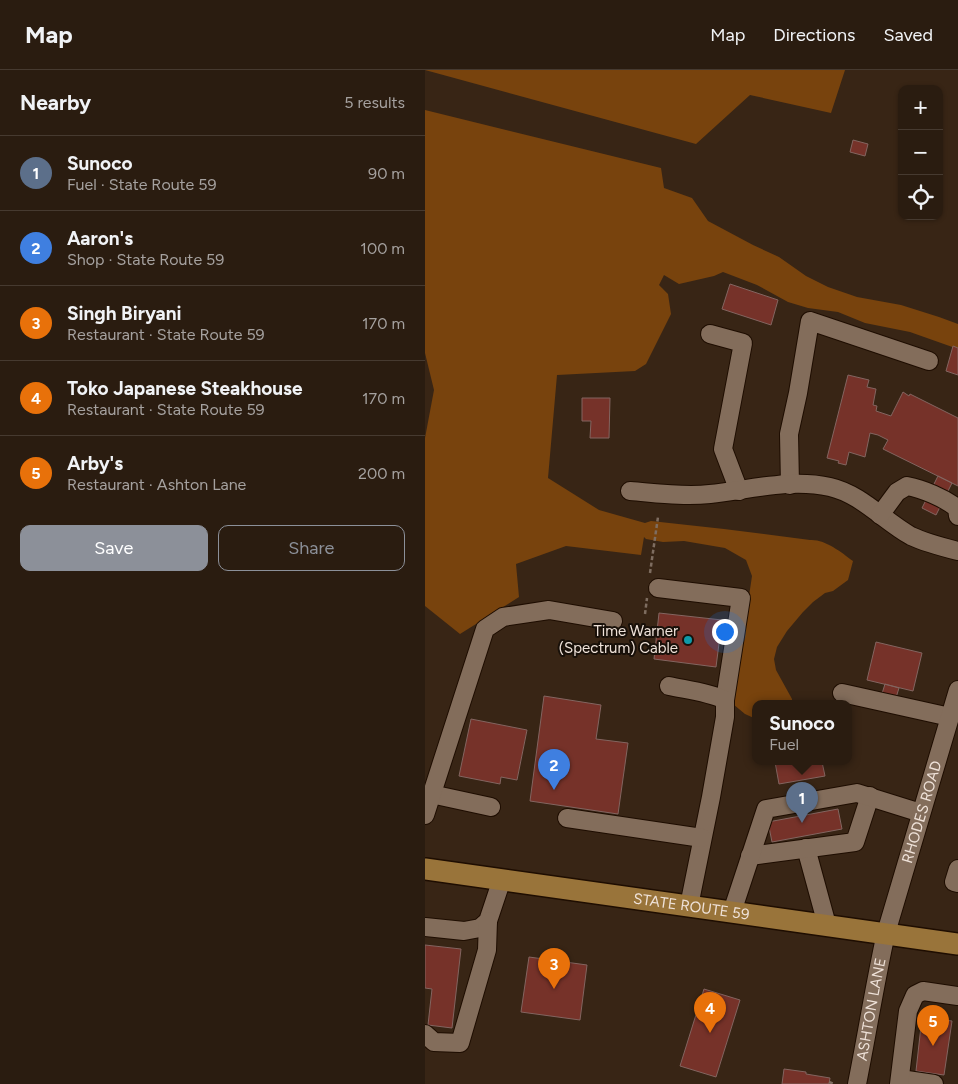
<!DOCTYPE html>
<html lang="en">
<head>
<meta charset="utf-8">
<style>
	body { margin:0; font-family:Figtree,sans-serif; background:#36291e; color:#f1f3f6 }
	.controls { position:absolute; right:15px; top:15px; display:grid; overflow:hidden; border-radius:10px; box-shadow:0 1px 4px #0004 }
	.controls button { width:45px; height:45px; display:grid; place-items:center; padding:0; border:0; border-bottom:1px solid #463a30; background:#2a1c10; color:#f1f3f6; font:25px sans-serif }
	.you { position:absolute; left:299px; top:561px; width:18px; height:18px; margin:-12px; border:4px solid #fff; border-radius:50%; background:#1a73e8; box-shadow:0 0 0 8px #1a73e833 }
	.badge { display:grid; place-items:center; width:32px; height:32px; border-radius:50%; background:#8c9099; color:#fff; font-size:16px; font-weight:700 }
	.pin { position:absolute; translate:-50% -41px; filter:drop-shadow(0 1px 2px #0008) }
	.pin::after { content:''; position:absolute; top:26px; width:18px; height:15px; background:inherit; clip-path:polygon(0 0,100% 0,50% 100%) }
	.popup { position:absolute; left:327px; top:630px; width:100px; height:65px; box-sizing:border-box; display:grid; place-content:center; border-radius:10px; background:#2a1c10; filter:drop-shadow(0 1px 4px #0005); font-size:16px; white-space:nowrap; color:#a5a19f }
	.popup b { font-size:19px; color:#f1f3f6 }
	.popup::after { content:''; position:absolute; left:50%; top:100%; margin-left:-10px; border:10px solid transparent; border-top-color:#2a1c10 }
	.list { margin:0; padding:0; list-style:none }
	h2 { display:flex; justify-content:space-between; align-items:center; height:65px; margin:0; padding:0 20px; font-size:21px }
	h2 small { font-size:16px; font-weight:400; color:#a5a19f }
	.list li { display:grid; grid-template-columns:32px 1fr auto; gap:15px; align-items:center; box-sizing:border-box; height:75px; padding:0 20px; border-top:1px solid #463a30 }
	.list b { display:block; font-size:19px; white-space:nowrap }
	.list p { margin:0; font-size:16px; white-space:nowrap; color:#a5a19f }
	.list em { font-size:16px; font-style:normal; color:#a5a19f }
	.actions { display:flex; gap:10px; padding:15px 20px }
	.actions a { flex:1; padding:11px 0; border:1px solid #8c9099; border-radius:10px; text-align:center; font-size:18px; color:#8c9099 }
	.actions .main { background:#8c9099; color:#fff }
	.icon { flex:none; width:28px; height:28px; fill:none; stroke:currentColor; stroke-width:2; stroke-linecap:round; stroke-linejoin:round }
	.map { position:relative; flex:none; width:533px; height:1014px; overflow:hidden }
	header { display:flex; align-items:center; gap:30px; box-sizing:border-box; height:70px; padding:0 25px; background:#2a1c10; border-bottom:1px solid #463a30 }
	header strong { font-size:24px }
	nav { display:flex; gap:28px; margin-inline-start:auto; font-size:18px }
	main { display:flex }
	aside { flex:1; background:#2a1c10 }
	.map>svg:first-child { display:block }
	.green { fill:#78430d }
	.building { fill:#763229; stroke:#836560 }
	.lines { fill:none; stroke-linecap:round; stroke-linejoin:round }
	.minor-casing { stroke:#1e0d01; stroke-width:20 }
	.major-casing { stroke:#1e0d01; stroke-width:24 }
	.path { stroke:#7e6d60; stroke-width:2.5; stroke-dasharray:4 2.5; stroke-linecap:butt }
	.minor { stroke:#836d5b; stroke-width:18 }
	.major { stroke:#99743a; stroke-width:21 }
	.culture-dot { fill:#0f9aa8; stroke:#181009; stroke-width:2 }
	.labels { text-anchor:middle; dominant-baseline:central; stroke-width:4; stroke-linejoin:round; paint-order:stroke }
	.poi-label { font-size:15px; fill:#efe2d9; stroke:#181009; text-anchor:end }
	.street-label { font-size:15px; fill:#efe2d9; stroke:#181009 }
</style>
</head>
<body>
<header>
<strong>Map</strong>
<nav><a>Map</a><a>Directions</a><a>Saved</a></nav>
</header>
<main>
<aside>
<h2>Nearby<small>5 results</small></h2>
<ul class="list">
<li><span class="badge" style="background:#5c6f8a">1</span><div><b>Sunoco</b><p>Fuel · State Route 59</p></div><em>90 m</em></li>
<li><span class="badge" style="background:#3f7fe0">2</span><div><b>Aaron's</b><p>Shop · State Route 59</p></div><em>100 m</em></li>
<li><span class="badge" style="background:#e8710a">3</span><div><b>Singh Biryani</b><p>Restaurant · State Route 59</p></div><em>170 m</em></li>
<li><span class="badge" style="background:#e8710a">4</span><div><b>Toko Japanese Steakhouse</b><p>Restaurant · State Route 59</p></div><em>170 m</em></li>
<li><span class="badge" style="background:#e8710a">5</span><div><b>Arby's</b><p>Restaurant · Ashton Lane</p></div><em>200 m</em></li>
</ul>
<div class="actions"><a class="main">Save</a><a>Share</a></div>
</aside>
<div class="map">
<svg width="533" height="1014" viewBox="0 0 533 1014">
	<rect width="100%" height="100%" fill="#382515"/>
	<path class="green" d="M0 0H420L406 43 325 25 271 74Z
		M0 40 236 98 239 118 267 128 283 151 328 175 354 187 381 206 403 217 432 227 476 235 514 247 533 254V279L485 262 440 253 413 242 383 238 363 232 332 215 298 202 289 206 254 214 239 205 234 215 243 224 246 244 221 294 210 301 132 305 123 408 174 440 220 453 226 451 299 459 385 470C400 469 416 482 428 491L423 510 408 521 400 523 388 532 378 542 362 561 352 577 349 589 351 600 367 629V634H331V649L320 644 308 634 327 506 321 490 300 478 259 471 238 472 221 469 219 467 216 485 141 476 91 494 94 527 35 564 0 536V368L9 320 0 283Z"/>
	<path class="building" d="M428 70 443 74 440 86 425 82Z
		M305 214 353 230 346 255 297 239Z
		M528 276 533 278V305L521 301Z
		M423 305 444 310 442 317 451 319 448 335 452 336 451 341 466 346 478 322 484 326 485 324 533 348V416L458 379 463 370 453 365 445 363 440 387 424 382 421 395 413 393 414 391 402 388Z
		M157 328H185L184 368H165L166 351H157Z
		M513 406 527 413 511 445 497 438Z
		M234 543 297 550 291 597 229 589Z
		M451 572 497 583 488 621 442 610Z
		M460 614 474 618 469 634 455 630Z
		M119 626 176 635 171 669 203 673 193 744 105 731Z
		M46 649 102 660 92 710 76 707 75 714 34 706Z
		M350 692H397L400 706 354 714Z
		M413 739 417 759 347 772 343 752Z
		M0 875 36 879 27 958 3 955 7 919 0 918Z
		M104 887 162 895 155 950 96 942Z
		M279 919 315 930 291 1007 255 996Z
		M497 947 527 951 519 1005 491 1001Z
		M359 999 381 1002V1004L405 1008 404 1014H357Z"/>
	<g class="lines">
		<g class="minor-casing">
			<g id="minor">
				<path d="M285 264 318 273 298 379 314 421"/>
				<path d="M365 415 364 364 373 323 385 251 504 291"/>
				<path d="M205 421C231 423 258 427 285 424 324 420 365 408 405 417 436 424 459 451 486 466 501 473 517 477 533 481"/>
				<path d="M455 445 472 422 482 416C498 419 519 428 532 438L533 446"/>
				<path d="M233 518 316 528 300 630"/>
				<path d="M244 616C263 620 283 622 300 630V647L286 727 264 836"/>
				<path d="M417 623 525 647"/>
				<path d="M6 724 66 737"/>
				<path d="M0 745 60 559 78 547 124 540 188 551"/>
				<path d="M142 748 277 768"/>
				<path d="M381 778 402 855"/>
				<path d="M325 786 430 772 445 726"/>
				<path d="M533 799 529 812 533 813"/>
				<path d="M307 842 341 739 432 723 496 743"/>
				<path d="M0 857 39 861 55 858 63 851 77 809"/>
				<path d="M0 964 9 972 35 973 62 880 63 851"/>
				<path d="M475 1009 509 1014"/>
				<path id="s1" d="M432 1014C442 964 450 913 461 863L533 620"/>
				<path d="M474 1014 483 941 490 925 498 921 533 926"/>
			</g>
		</g>
		<g class="major-casing">
			<g id="major">
				<path id="s2" d="M0 799 533 874"/>
			</g>
		</g>
		<path class="path" d="M225 503 233 447
			M220 544 222 528
			M404 1012 409 1014"/>
		<use href="#minor" class="minor"/>
		<use href="#major" class="major"/>
	</g>
	<circle class="culture-dot" cx="263" cy="570" r="5"/>
	<g class="labels">
		<g class="poi-label">
			<text x="253" y="561">Time Warner<tspan x="253" dy="17">(Spectrum) Cable</tspan></text>
		</g>
		<g class="street-label">
			<text stroke="none"><textPath href="#s1" startOffset="280">RHODES ROAD</textPath></text>
			<text stroke="none"><textPath href="#s2" startOffset="269">STATE ROUTE 59</textPath></text>
			<text stroke="none"><textPath href="#s1" startOffset="76">ASHTON LANE</textPath></text>
		</g>
	</g>
</svg>
<div class="controls">
<button>+</button>
<button>−</button>
<button><svg class="icon" aria-label="locate" viewBox="0 0 24 24"><circle cx="12" cy="12" r="6"/><path d="M12 2v4M12 18v4M2 12h4M18 12h4"/></svg></button>
</div>
<div class="you"></div>
<div class="pin badge" style="left:377px;top:753px;background:#5c6f8a">1</div>
<div class="popup"><b>Sunoco</b>Fuel</div>
<div class="pin badge" style="left:129px;top:720px;background:#3f7fe0">2</div>
<div class="pin badge" style="left:129px;top:919px;background:#e8710a">3</div>
<div class="pin badge" style="left:285px;top:963px;background:#e8710a">4</div>
<div class="pin badge" style="left:508px;top:976px;background:#e8710a">5</div>
</div>
</main>
</body>
</html>
